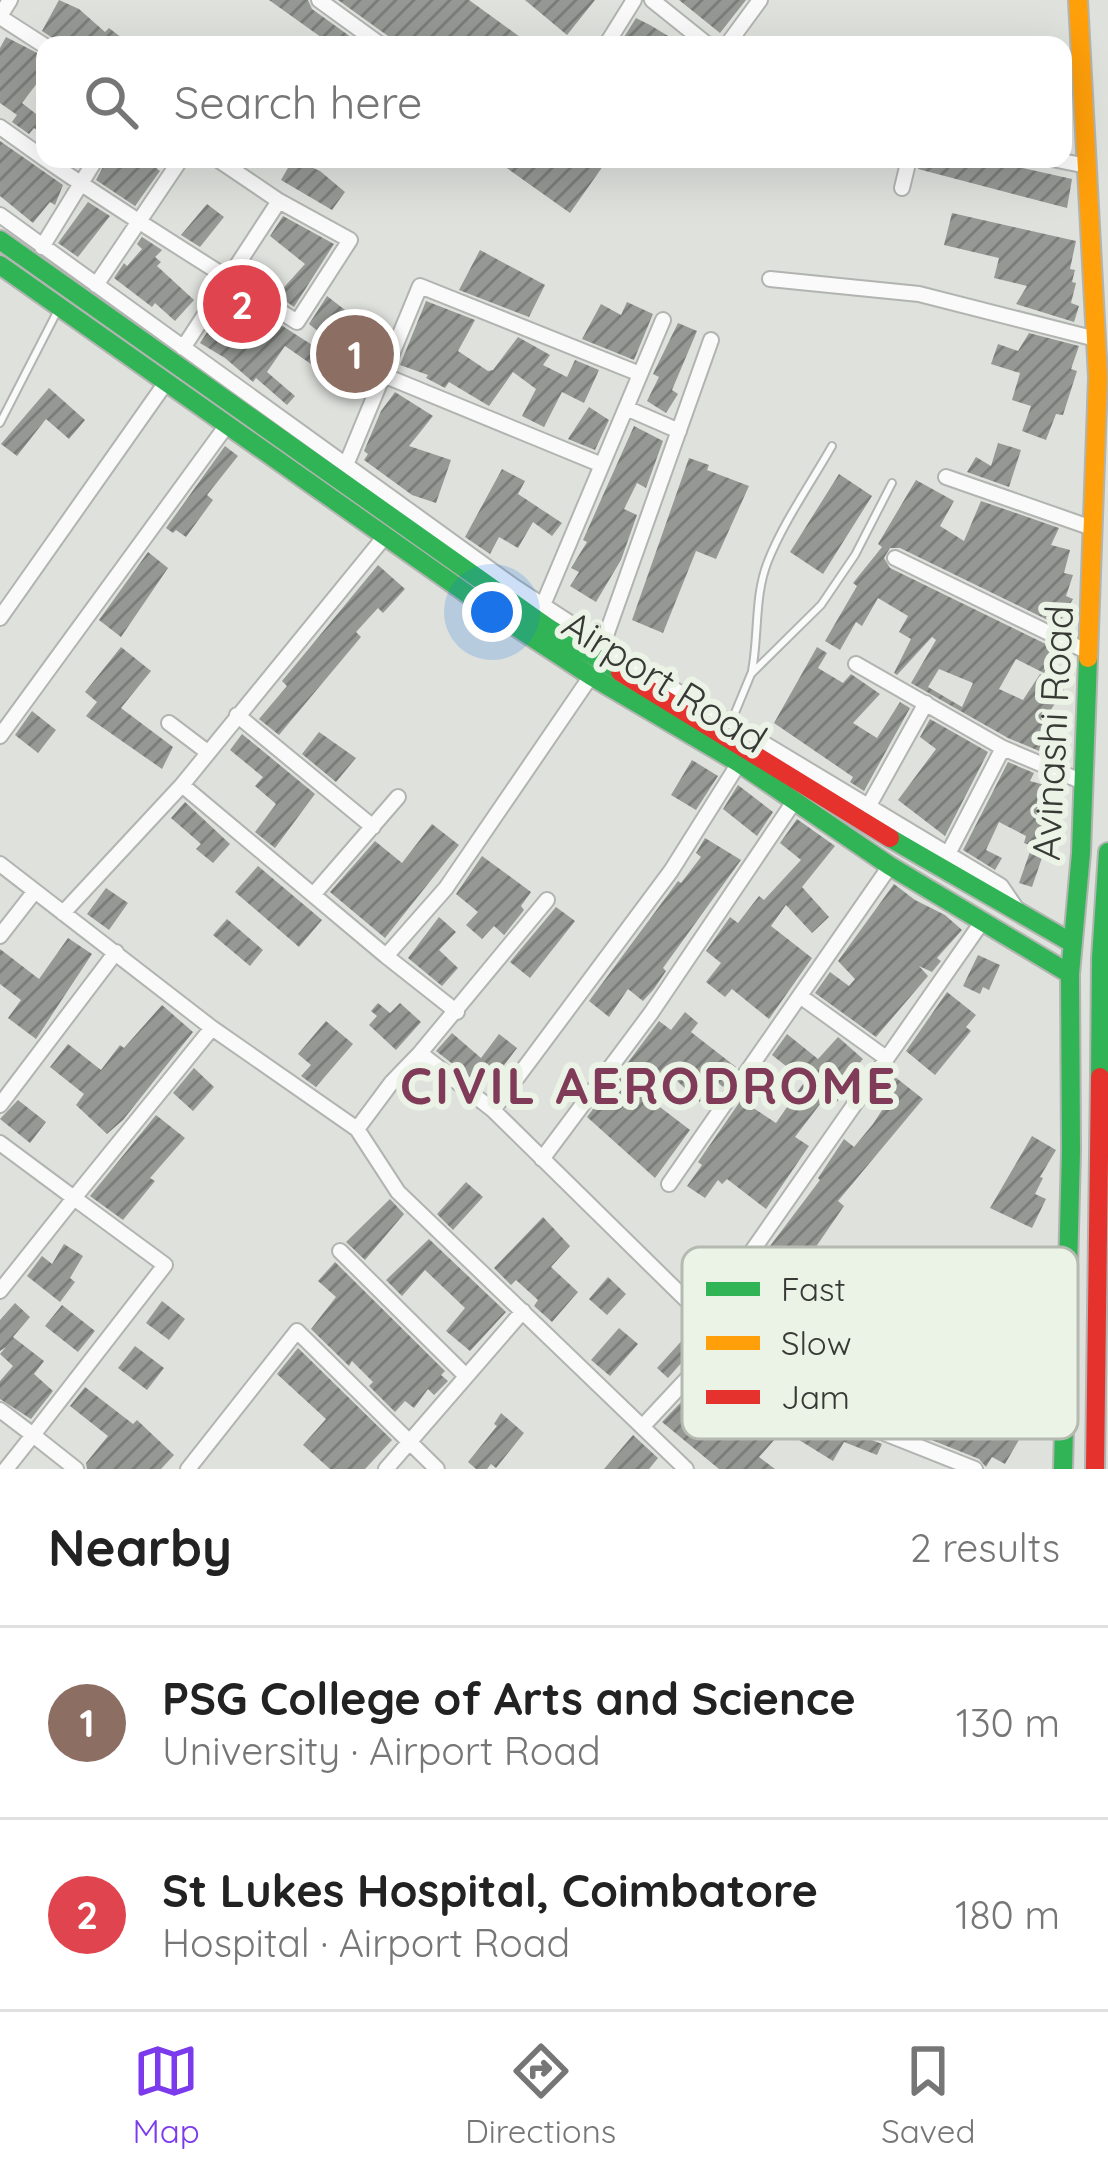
<!DOCTYPE html>
<html lang="en">
<head>
<meta charset="utf-8">
<style>
	body { margin:0; font-family:Quicksand,sans-serif; background:#f6f6f6; color:#222 }
	.you { position:absolute; left:492px; top:612px; width:42px; height:42px; margin:-30px; border:9px solid #fff; border-radius:50%; background:#1a73e8; box-shadow:0 0 0 18px #1a73e833 }
	.badge { display:grid; place-items:center; width:78px; height:78px; border-radius:50%; background:#7c3aed; color:#fff; font-size:39px; font-weight:700 }
	.pin { position:absolute; translate:-50% -50%; border:6px solid #fff; box-shadow:0 3px 12px #0006 }
	.list { margin:0; padding:0; list-style:none }
	h2 { display:flex; justify-content:space-between; align-items:center; height:156px; margin:0; padding:0 48px; font-size:51px }
	h2 small { font-size:39px; font-weight:400; color:#767676 }
	.list li { display:grid; grid-template-columns:78px 1fr auto; gap:36px; align-items:center; box-sizing:border-box; height:192px; padding:0 48px; border-top:3px solid #e0e0e0 }
	.list b { display:block; font-size:45px; white-space:nowrap }
	.list p { margin:0; font-size:39px; white-space:nowrap; color:#767676 }
	.list em { font-size:39px; font-style:normal; color:#767676 }
	.icon { flex:none; width:66px; height:66px; fill:none; stroke:currentColor; stroke-width:2; stroke-linecap:round; stroke-linejoin:round }
	.map { position:relative; flex:none; width:1108px; height:1469px; overflow:hidden }
	.search { position:absolute; background:#fff; box-shadow:0 12px 48px #0002; left:36px; right:36px; top:36px; height:132px; display:flex; align-items:center; gap:30px; box-sizing:border-box; padding:0 42px; border-radius:24px; color:#767676; font-size:45px }
	.sheet { height:540px; background:#fff }
	nav { display:flex; justify-content:space-around; align-items:center; box-sizing:border-box; height:168px; border-top:3px solid #e0e0e0; background:#fff; font-size:33px; color:#767676 }
	nav a { display:grid; justify-items:center; gap:6px }
	nav .on { color:#7c3aed }
	.map>svg:first-child { display:block }
	.building { fill:url(#building-hatch); fill-rule:evenodd }
	.lines { fill:none; stroke-linecap:round; stroke-linejoin:round }
	.lane-casing { stroke:#b1b4b0; stroke-width:10 }
	.street-casing { stroke:#b1b4b0; stroke-width:18 }
	.fast-casing { stroke:#b1b4b0; stroke-width:22 }
	.slow-casing { stroke:#b1b4b0; stroke-width:22 }
	.jam-casing { stroke:#b1b4b0; stroke-width:22 }
	.lane { stroke:#fafafa; stroke-width:6 }
	.street { stroke:#fafafa; stroke-width:14 }
	.fast { stroke:#30b455; stroke-width:18 }
	.slow { stroke:#ff9f0a; stroke-width:18 }
	.jam { stroke:#e5322d; stroke-width:18 }
	.labels { text-anchor:middle; dominant-baseline:central; stroke-width:12; stroke-linejoin:round; paint-order:stroke }
	.street-label { font-size:39px; fill:#363934; stroke:#ebf2e6 }
	.district-label { font-size:51px; font-weight:bold; letter-spacing:3px; fill:#7f3b58; stroke:#ebf2e6 }
	.key { fill:#ebf2e6; stroke:#b5bab1; stroke-width:3 }
	.key-label { font-size:33px; fill:#363934 }
</style>
</head>
<body>
<div class="map">
<svg width="1108" height="1469" viewBox="0 0 1108 1469">
	<defs>
		<pattern id="building-hatch" width="6" height="6" patternUnits="userSpaceOnUse" patternTransform="scale(3)"><rect width="6" height="6" fill="#959893"/><path d="M-1 1l2-2M0 6l6-6M5 7l2-2" fill="none" stroke="#7a7d79"/></pattern>
	</defs>
	<rect width="100%" height="100%" fill="#dee1dc"/>
	<path class="building" d="M59 0 79 9 105 32 109 28 131 45H73L64 38 61 43 54 39 42 31Z
		M269 0H308L312 9 362 45H332Z
		M338 0H469L531 45H392L388 36Z
		M525 0H595L567 35Z
		M679 0H746L720 33Z
		M636 18 650 25 683 45H619Z
		M6 37 45 57V87L38 82 22 103 45 121V137L34 128 29 134 12 122 17 115 0 103V48Z
		M0 141 63 185 55 205 50 202 33 223 0 196Z
		M107 159H145L160 171 135 206 96 180Z
		M293 159 320 171 345 192 332 210 281 180Z
		M494 159H608L570 213Z
		M920 159H982L1072 179 1067 208 918 169Z
		M88 202 110 216 78 257 58 243Z
		M207 204 224 217 200 247 181 235Z
		M952 213 1076 241 1070 269 1075 270 1072 282 1076 283 1071 303 1079 306 1074 322 1016 304 1027 286 994 278 999 258 944 245Z
		M283 216 334 244 294 307 277 295 305 264 270 236Z
		M142 237 162 250 155 257 161 262 157 266 194 300 175 321 155 303 152 307 114 278 124 263 127 266 142 249 137 244Z
		M480 250 545 285 529 317 459 290Z
		M327 296 345 310 325 337 309 324Z
		M237 297 320 350 311 364 285 346 267 372 295 396 287 405 256 378 253 382 225 358 200 343 212 325 219 330Z
		M426 301 475 320 458 351 488 371 493 370 518 337 550 355 543 365 567 377 575 360 599 370 584 403 562 392 544 427 522 416 536 389 513 372 489 406 449 382 445 388 426 378 428 375 400 365Z
		M627 302 653 314 634 360 582 339 601 304 621 315Z
		M678 323 697 331 672 390 678 394 666 413 647 401 659 377 653 374Z
		M1029 333 1079 346 1071 369 1077 371 1063 415 1056 414 1046 440 1022 431 1031 406 1012 400 1020 373 991 364 998 344 1018 351Z
		M49 388 85 420 69 439 46 419 17 456 1 444Z
		M395 392 433 416 409 446 451 460 436 503 412 495 364 460 368 454 364 451 381 411Z
		M589 407 609 420 595 450 568 439Z
		M634 426 663 441 646 488 637 483 624 509 637 515 621 560 596 602 570 586 579 572 571 568 587 542 583 540Z
		M998 443 1021 450 1009 487 967 472 976 457 991 466Z
		M225 446 238 456 207 495 213 500 186 537 176 530 173 533 166 528Z
		M689 458 709 465 707 470 749 486 716 559 696 551 663 633 632 620Z
		M502 469 525 481 518 494 562 523 552 536 533 522 518 548 499 537 490 554 465 537Z
		M839 474 872 496 823 574 790 552Z
		M916 480 954 501 940 526 964 541 981 501 1059 528 1051 545 1070 550 1064 573 1073 575 1066 596 1073 599 1058 625 900 548H890L884 558 890 568 1056 649 1044 673 1016 659 999 689 1023 700 1040 674 1064 690 1048 714 1063 719 1057 738 1063 740 1056 758 1008 738 911 683 936 640 932 637 897 675 894 673 911 639 899 632 908 616 878 598 862 626 856 622 840 650 825 641 857 586 853 583 882 547 878 544ZM939 669 973 683 962 707 928 687Z
		M148 552 168 568 121 637 99 620Z
		M378 565 405 589 383 613 378 608 356 632 361 637 279 735 259 719 287 686 282 681Z
		M121 647 151 671 121 708 173 747 162 769 86 716 97 702 85 692Z
		M817 647 827 653 818 668 843 683 851 674 880 694 853 723 877 738 900 702 910 708 864 791 850 782 853 777 774 723Z
		M32 711 56 730 38 753 15 735Z
		M930 719 988 752 945 836 898 800 936 749 920 737Z
		M319 732 356 758 336 782 302 754Z
		M242 734 315 794 275 848 255 832 276 804 255 786 263 777 230 750Z
		M692 760 718 776 696 810 671 795Z
		M1008 762 1034 773 1030 781 1055 788 1042 826 1047 828 1040 847 1045 849 1032 887 1019 883 1032 846 1024 843 1026 836 999 822 986 850 1002 858 995 870 963 850Z
		M738 785 773 812 757 836 723 809Z
		M185 802 230 844 213 863 196 849 201 844 171 818Z
		M797 819 835 846 802 887 829 917 812 933 786 905 771 926 812 958 769 1019 732 989 725 997 706 982 721 963 706 951 730 917 738 923 759 896 764 900 801 860 780 843Z
		M432 824 459 845 385 938 330 892 375 841 402 863Z
		M705 838 741 860 663 968 666 971 654 989 643 1001 628 989 609 1017 589 1001 678 881 681 883 701 857 696 853Z
		M482 856 531 892 521 906 524 910 504 935 494 926 482 939 466 925 478 912 456 894Z
		M258 866 322 920 299 947 235 892Z
		M894 884 915 900 945 915 962 930 937 958 941 961 932 972 919 966 928 976 876 1037 815 993 830 972 849 986 855 979 838 961Z
		M106 888 128 903 109 930 87 914Z
		M556 907 575 921 530 978 510 962Z
		M439 917 456 932 439 950 458 968 442 986 408 958Z
		M227 919 263 950 250 966 213 935Z
		M68 938 92 954 36 1039 8 1018 21 1000 0 984V949L39 979Z
		M978 955 1000 965 989 990 983 987 980 994 963 986Z
		M947 992 976 1015 966 1027 971 1031 935 1075 906 1051Z
		M378 1003 390 1013 400 1003 421 1022 396 1050 369 1025 377 1016 371 1011Z
		M162 1005 193 1032 123 1120 107 1134 76 1105 84 1094 50 1067 68 1044 101 1070 120 1045 124 1048Z
		M685 1012 698 1023 691 1032 736 1067 723 1087 717 1082 700 1102 676 1080 656 1104 690 1130 655 1178 587 1117 659 1021 671 1030Z
		M326 1021 353 1044 316 1087 301 1076 311 1065 298 1054Z
		M452 1033 481 1058 499 1034 517 1048 493 1080 488 1075 481 1086 436 1051Z
		M787 1034 818 1059 838 1037 863 1059 843 1082 849 1087 836 1103 827 1095 795 1137 809 1146 766 1209 727 1179 722 1184 718 1180 705 1198 687 1186 702 1165 698 1162 741 1100 776 1123 805 1081 772 1055Z
		M194 1068 214 1087 193 1111 173 1093Z
		M890 1073 923 1099 838 1201 844 1206 800 1270 770 1246 820 1180 818 1178 844 1139 854 1147 873 1124 888 1101 877 1092Z
		M18 1100 46 1122 30 1143 0 1119Z
		M156 1115 185 1138 150 1178 155 1181 123 1220 90 1196Z
		M1032 1136 1056 1150 1040 1177 1043 1178 1035 1194 1046 1199 1032 1228 990 1208Z
		M466 1182 483 1197 453 1230 437 1214Z
		M390 1199 404 1214 365 1260 346 1242Z
		M543 1217 570 1246 551 1267 578 1292 552 1322 534 1306 538 1300 516 1280 511 1285 494 1268Z
		M429 1239 506 1312 470 1351 446 1331 465 1308 425 1270 402 1296 386 1280Z
		M64 1244 83 1256 70 1278 75 1282 60 1302 27 1276 42 1256 52 1264Z
		M335 1262 445 1371 441 1375 448 1381 434 1395 428 1389 414 1408 405 1401 395 1412 369 1386 373 1382 352 1361 349 1366 311 1329 336 1297 318 1281Z
		M608 1277 626 1294 607 1315 589 1299Z
		M942 1277 994 1306 997 1300 1035 1318 1002 1386 1044 1400 1034 1434 1024 1431 1005 1464 992 1457 986 1467 979 1459 822 1396 851 1360 869 1374 880 1350 892 1355 916 1316 931 1325 943 1305 930 1298Z
		M162 1301 185 1319 169 1340 146 1323Z
		M15 1303 30 1317 13 1337 44 1361 34 1374 53 1391 31 1419 0 1399V1381L13 1366 0 1354 6 1347 0 1351V1320Z
		M62 1305 95 1331 78 1352 45 1326Z
		M696 1325 706 1335 668 1378 657 1368Z
		M619 1328 638 1344 610 1376 591 1360Z
		M135 1346 164 1368 147 1390 118 1368Z
		M298 1348 392 1440 365 1469H330L303 1445 326 1419 277 1374Z
		M741 1367 800 1427 808 1415 882 1444 877 1455 844 1442 833 1461 783 1430 759 1457 775 1469H719L662 1422 682 1401 716 1434 747 1398 728 1380Z
		M85 1387 133 1424 137 1420 174 1455 161 1469H87L86 1463 108 1436 70 1406Z
		M501 1413 524 1433 496 1468 491 1464 487 1469H476L468 1462 497 1426 494 1424Z
		M633 1435 658 1458 649 1469H604Z"/>
	<g class="lines">
		<g class="lane-casing">
			<path id="lane" d="M0 423 59 308
				M752 671C759 634 754 596 768 561 784 521 811 483 832 446
				M732 720 751 674 821 605 855 555 892 483"/>
		</g>
		<g class="street-casing">
			<path id="street" d="M319 0 381 45
				M652 0 708 45
				M0 16 10 0
				M0 17 45 46
				M606 45 634 0
				M727 45 760 0
				M0 127 45 159
				M45 159C127 216 213 268 297 322L350 240 279 201 183 348
				M217 159 279 201
				M1052 159 1087 166
				M902 188 909 159
				M0 215 512 585 647 673 1001 886 1016 908
				M42 247 96 159
				M770 279 919 294 1096 339
				M96 285 181 159
				M383 375 602 465
				M626 408 679 431
				M346 465 420 286 640 374
				M946 477 1092 528
				M895 558 1090 653
				M543 605 663 320
				M0 618 167 381
				M603 644 711 340
				M856 664 1003 748 1083 782
				M237 715 373 827
				M169 723 206 751
				M0 736 227 425
				M182 785 386 535
				M868 807 926 703
				M948 854 1003 748
				M0 864 212 1028 357 1129 392 1082 420 1053 493 1110 671 871 739 763
				M313 895 398 797
				M63 913 182 785 386 956 446 888 591 676
				M0 936 35 891
				M386 956 457 1012
				M800 996 886 1058
				M420 1053 547 900
				M0 1105 116 952
				M493 1110 725 1338
				M357 1129 398 1192 686 1469
				M0 1143 74 1198 0 1291
				M542 1159 651 1013 793 803
				M669 1184 890 866
				M340 1251 465 1375
				M750 1254 982 922
				M0 1410 33 1435 165 1265 74 1198 212 1028
				M643 1426 725 1338 801 1400 975 1469
				M6 1469 33 1435 76 1469
				M188 1469 297 1331 437 1469
				M386 1469 523 1311"/>
		</g>
		<g class="fast-casing">
			<path id="fast" d="M0 240 550 629 620 672
				M0 265 493 612 591 676 739 763 890 866 1070 974
				M890 838 1072 943
				M1100 1077 1101 959 1108 852
				M1063 1469 1071 1151 1070 974 1081 853 1088 658"/>
		</g>
		<g class="slow-casing">
			<path id="slow" d="M1078 0 1098 377 1088 658"/>
		</g>
		<g class="jam-casing">
			<path id="jam" d="M620 672 890 838
				M1095 1469 1100 1077"/>
		</g>
		<use href="#lane" class="lane"/>
		<use href="#street" class="street"/>
		<use href="#fast" class="fast"/>
		<use href="#slow" class="slow"/>
		<use href="#jam" class="jam"/>
	</g>
	<g class="labels">
		<g class="street-label">
			<text transform="translate(665 681) rotate(32)">Airport Road</text>
			<text transform="translate(1052 733) rotate(-87)">Avinashi Road</text>
		</g>
		<g class="district-label">
			<text x="649" y="1085">CIVIL AERODROME</text>
		</g>
	</g>
	<rect x="682" y="1247" width="396" height="192" rx="18" class="key"/>
	<rect x="706" y="1282" width="54" height="14" fill="#30b455"/>
	<rect x="706" y="1336" width="54" height="14" fill="#ff9f0a"/>
	<rect x="706" y="1390" width="54" height="14" fill="#e5322d"/>
	<g class="key-label">
		<text x="781" y="1301">Fast</text>
		<text x="781" y="1355">Slow</text>
		<text x="781" y="1409">Jam</text>
	</g>
</svg>
<div class="you"></div>
<div class="pin badge" style="left:355px;top:354px;background:#8d6e63">1</div>
<div class="pin badge" style="left:242px;top:304px;background:#e0444e">2</div>
<div class="search"><svg class="icon" aria-label="search" viewBox="0 0 24 24"><circle cx="10" cy="10" r="6"/><path d="M15 15l6 6"/></svg>Search here</div>
</div>
<section class="sheet">
<h2>Nearby<small>2 results</small></h2>
<ul class="list">
<li><span class="badge" style="background:#8d6e63">1</span><div><b>PSG College of Arts and Science</b><p>University · Airport Road</p></div><em>130 m</em></li>
<li><span class="badge" style="background:#e0444e">2</span><div><b>St Lukes Hospital, Coimbatore</b><p>Hospital · Airport Road</p></div><em>180 m</em></li>
</ul>
</section>
<nav>
<a class="on"><svg class="icon" aria-label="map" viewBox="0 0 24 24"><path d="M3 6l6-2 6 2 6-2v14l-6 2-6-2-6 2zM9 4v14M15 6v14"/></svg>Map</a>
<a><svg class="icon" aria-label="directions" viewBox="0 0 24 24"><path d="M12 3l9 9-9 9-9-9zM9 14v-3h6M13 9l2 2-2 2"/></svg>Directions</a>
<a><svg class="icon" aria-label="saved" viewBox="0 0 24 24"><path d="M7 4h10v16l-5-4-5 4z"/></svg>Saved</a>
</nav>
</body>
</html>
